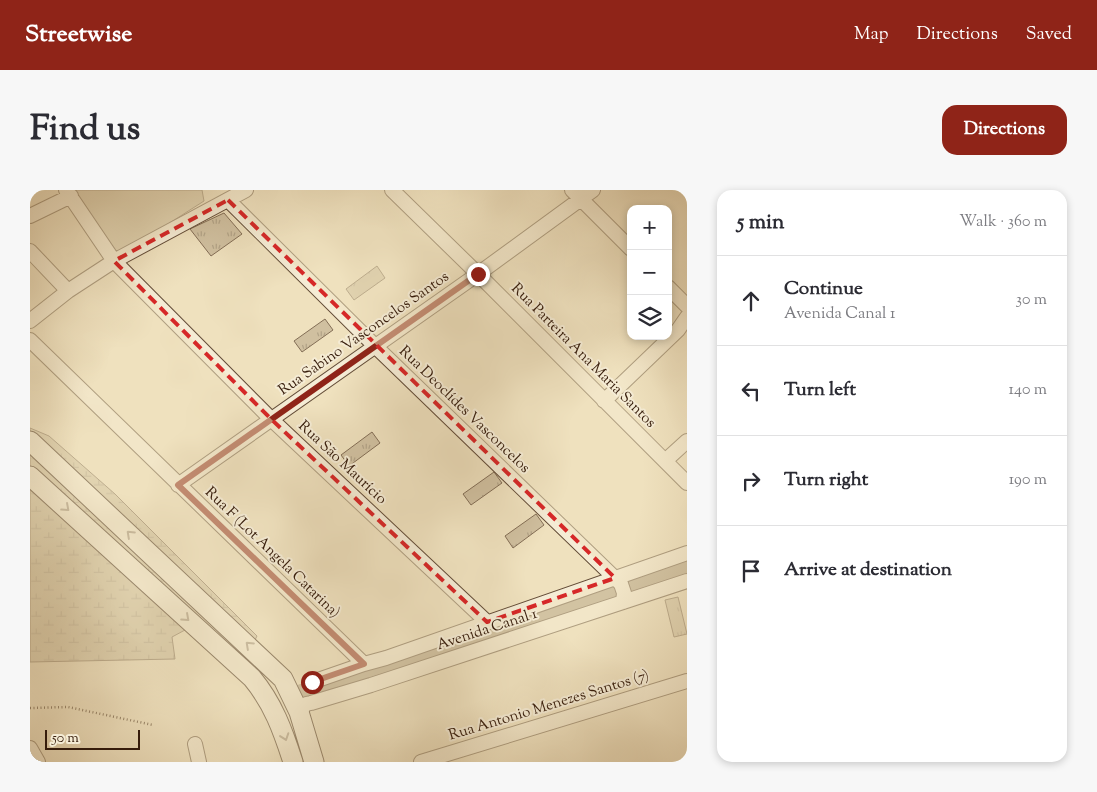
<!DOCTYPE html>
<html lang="en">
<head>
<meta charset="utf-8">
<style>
	body { margin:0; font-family:"Sorts Mill Goudy",serif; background:#f7f7f7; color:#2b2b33 }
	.controls { position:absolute; right:15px; top:15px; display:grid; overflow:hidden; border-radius:10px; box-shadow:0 2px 8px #0003 }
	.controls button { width:45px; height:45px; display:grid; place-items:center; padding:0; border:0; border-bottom:1px solid #e1e1e2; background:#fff; color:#2b2b33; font:25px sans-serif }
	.scale { position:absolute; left:15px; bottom:12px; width:95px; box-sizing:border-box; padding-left:5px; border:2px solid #361c0b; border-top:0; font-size:14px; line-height:18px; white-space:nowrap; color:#361c0b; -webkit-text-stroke:4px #f5ecd5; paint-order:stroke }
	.stop { position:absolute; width:15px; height:15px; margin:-11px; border:4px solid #8f2418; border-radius:50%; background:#fff }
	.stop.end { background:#8f2418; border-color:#fff; box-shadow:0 1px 5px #0008 }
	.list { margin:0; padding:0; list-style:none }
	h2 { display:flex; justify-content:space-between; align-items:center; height:65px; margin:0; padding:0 20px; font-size:21px }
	h2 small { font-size:16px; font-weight:400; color:#7c7c81 }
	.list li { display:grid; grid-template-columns:32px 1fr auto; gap:15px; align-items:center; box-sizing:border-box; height:90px; padding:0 20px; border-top:1px solid #e1e1e2 }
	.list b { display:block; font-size:19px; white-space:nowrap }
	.list p { margin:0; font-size:16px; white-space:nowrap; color:#7c7c81 }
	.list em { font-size:16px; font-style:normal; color:#7c7c81 }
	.icon { flex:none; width:28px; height:28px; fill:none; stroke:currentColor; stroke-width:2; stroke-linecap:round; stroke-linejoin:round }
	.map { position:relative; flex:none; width:657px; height:572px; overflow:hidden; border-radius:15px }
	header { display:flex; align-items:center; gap:30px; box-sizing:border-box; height:70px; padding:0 25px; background:#8f2418; color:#fff }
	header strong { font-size:24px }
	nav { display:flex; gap:28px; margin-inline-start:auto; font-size:18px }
	.intro { display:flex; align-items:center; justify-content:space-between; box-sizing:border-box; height:120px; padding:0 30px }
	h1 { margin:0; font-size:35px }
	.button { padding:12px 22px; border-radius:15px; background:#8f2418; color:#fff; font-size:18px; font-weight:700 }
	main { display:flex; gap:30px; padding:0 30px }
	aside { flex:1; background:#fff; border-radius:15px; box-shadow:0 2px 8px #0003 }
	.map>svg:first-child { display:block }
	.grass { fill:url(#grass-tufts); stroke:#836e56 }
	.wetland { fill:url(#wetland-marsh); stroke:#836e56 }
	.pitch { fill:#d0c0a0; stroke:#836e56 }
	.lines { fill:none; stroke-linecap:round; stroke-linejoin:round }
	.canal { stroke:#b09e81; stroke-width:14 }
	.street-casing { stroke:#644d38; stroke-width:16 }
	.secondary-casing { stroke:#361c0b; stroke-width:21 }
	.path { stroke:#361c0b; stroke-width:2.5; stroke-dasharray:1 2.5; stroke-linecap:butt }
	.street { stroke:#f5ecd5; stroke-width:14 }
	.secondary { stroke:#f5ecd5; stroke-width:19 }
	.oneway { stroke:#9f8e7a }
	.route { stroke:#8f2418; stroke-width:6 }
	.marked { fill:none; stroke:#d62828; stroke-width:4; stroke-dasharray:10 6; stroke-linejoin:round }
	.labels { text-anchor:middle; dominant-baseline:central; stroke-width:4; stroke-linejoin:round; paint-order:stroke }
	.street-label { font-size:15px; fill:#361c0b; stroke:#f5ecd5 }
</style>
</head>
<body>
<header>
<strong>Streetwise</strong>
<nav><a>Map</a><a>Directions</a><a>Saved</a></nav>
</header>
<div class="intro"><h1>Find us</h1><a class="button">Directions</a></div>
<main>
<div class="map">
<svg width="657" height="572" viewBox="0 0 657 572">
	<defs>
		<pattern id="grass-tufts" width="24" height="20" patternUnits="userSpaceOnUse" patternTransform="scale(1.25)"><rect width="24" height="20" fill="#d0c0a0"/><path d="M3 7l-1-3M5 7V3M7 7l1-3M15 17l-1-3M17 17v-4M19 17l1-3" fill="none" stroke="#b3a488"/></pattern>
		<pattern id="wetland-marsh" width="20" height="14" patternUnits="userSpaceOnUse" patternTransform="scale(1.25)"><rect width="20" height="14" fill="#d0c0a0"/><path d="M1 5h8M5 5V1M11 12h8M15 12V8" fill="none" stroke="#b3a488"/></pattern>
	</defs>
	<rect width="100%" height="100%" fill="#efe1be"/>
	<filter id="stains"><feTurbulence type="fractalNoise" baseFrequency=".004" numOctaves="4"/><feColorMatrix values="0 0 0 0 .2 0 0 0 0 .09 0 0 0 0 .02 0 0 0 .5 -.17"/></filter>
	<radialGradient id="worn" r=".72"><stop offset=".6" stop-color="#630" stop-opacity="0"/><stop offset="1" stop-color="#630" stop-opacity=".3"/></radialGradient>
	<path class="grass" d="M194 23 212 44 181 66 160 39Z
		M347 76 355 88 324 110 316 99Z
		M295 129 303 140 272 162 264 151Z
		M342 242 350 253 319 276 311 265Z
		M464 282 472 293 441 315 433 304Z
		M506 324 514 335 483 358 475 346Z
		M648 407 657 444 644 447 635 410Z"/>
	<path class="wetland" d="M0 238 19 246 85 304 227 446 214 472 186 468 168 433 142 447 145 469 0 472Z"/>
	<path class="pitch" d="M36 0H172L174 11 80 71Z"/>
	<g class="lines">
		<path class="canal" d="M271 501 325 488 490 431 657 378"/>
		<g class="street-casing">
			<path id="street" d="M36 0 84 71 241 229 457 432
				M362 0 448 84 657 293
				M542 0 601 59
				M198 10 345 156 591 394 594 403 593 412
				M0 26 41 6
				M0 61 38 101
				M638 97 657 116
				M0 131 38 101 84 71 216 0
				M0 150 334 474
				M574 211 648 140 657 127
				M635 271 657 251
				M148 295 448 84 563 0
				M282 492 334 474 356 468 657 363
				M269 522 276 514 281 513 341 495 657 391
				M165 554 169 572
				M0 558 8 572
				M391 572 657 491"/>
		</g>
		<g class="secondary-casing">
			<path id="secondary" d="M0 251 253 489 269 522 284 572
				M0 286 222 488C243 513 253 541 263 572"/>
		</g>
		<path class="path" d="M0 518 38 517 123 535"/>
		<use href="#street" class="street"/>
		<use href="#secondary" class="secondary"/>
	</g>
	<defs><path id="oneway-chevron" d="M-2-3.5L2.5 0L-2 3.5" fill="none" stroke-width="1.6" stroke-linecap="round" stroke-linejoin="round" transform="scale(1.25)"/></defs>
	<g class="oneway">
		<use href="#oneway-chevron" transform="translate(36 318) rotate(42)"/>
		<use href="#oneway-chevron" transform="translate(100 344) rotate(-137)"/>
		<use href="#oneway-chevron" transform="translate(156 428) rotate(42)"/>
		<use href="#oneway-chevron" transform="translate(219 455) rotate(-137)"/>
		<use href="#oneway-chevron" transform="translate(255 547) rotate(71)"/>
	</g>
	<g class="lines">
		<path class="route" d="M282 492 334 474 148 295 448 84"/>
	</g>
	<path d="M0 0H657V572H0ZM198 10 585 388 457 432 241 229 84 71Z" fill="#efe1be" fill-opacity=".55" fill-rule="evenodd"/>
	<path class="marked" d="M198 10 585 388 457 432 241 229 84 71Z"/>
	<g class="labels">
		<g class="street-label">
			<text transform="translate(334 144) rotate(-35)">Rua Sabino Vasconcelos Santos</text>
			<text transform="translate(553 166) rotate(45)">Rua Parteira Ana Maria Santos</text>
			<text transform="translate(434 220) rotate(44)">Rua Deoclídes Vasconcelos</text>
			<text transform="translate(312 273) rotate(43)">Rua São Maurício</text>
			<text transform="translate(242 363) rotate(44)">Rua F (Lot Angela Catarina)</text>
			<text transform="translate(457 440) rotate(-18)">Avenida Canal 1</text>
			<text transform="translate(519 516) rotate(-17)">Rua Antonio Menezes Santos (7)</text>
		</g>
	</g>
	<rect width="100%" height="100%" filter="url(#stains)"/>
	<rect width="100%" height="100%" fill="url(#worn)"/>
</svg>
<div class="controls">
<button>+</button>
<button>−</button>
<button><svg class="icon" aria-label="layers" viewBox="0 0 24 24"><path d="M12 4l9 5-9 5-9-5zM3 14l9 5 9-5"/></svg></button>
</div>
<div class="scale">50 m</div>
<div class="stop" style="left:282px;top:492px"></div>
<div class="stop end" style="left:448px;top:84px"></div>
</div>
<aside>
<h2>5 min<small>Walk · 360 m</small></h2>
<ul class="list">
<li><svg class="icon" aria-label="ahead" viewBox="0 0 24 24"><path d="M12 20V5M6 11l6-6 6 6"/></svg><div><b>Continue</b><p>Avenida Canal 1</p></div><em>30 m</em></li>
<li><svg class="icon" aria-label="left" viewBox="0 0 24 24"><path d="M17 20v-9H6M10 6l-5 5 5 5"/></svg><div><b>Turn left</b></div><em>140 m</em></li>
<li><svg class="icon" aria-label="right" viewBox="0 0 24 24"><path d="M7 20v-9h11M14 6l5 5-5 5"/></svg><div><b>Turn right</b></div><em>190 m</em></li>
<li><svg class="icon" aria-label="arrive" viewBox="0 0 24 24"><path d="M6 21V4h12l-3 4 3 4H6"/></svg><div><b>Arrive at destination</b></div></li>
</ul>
</aside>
</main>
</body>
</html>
